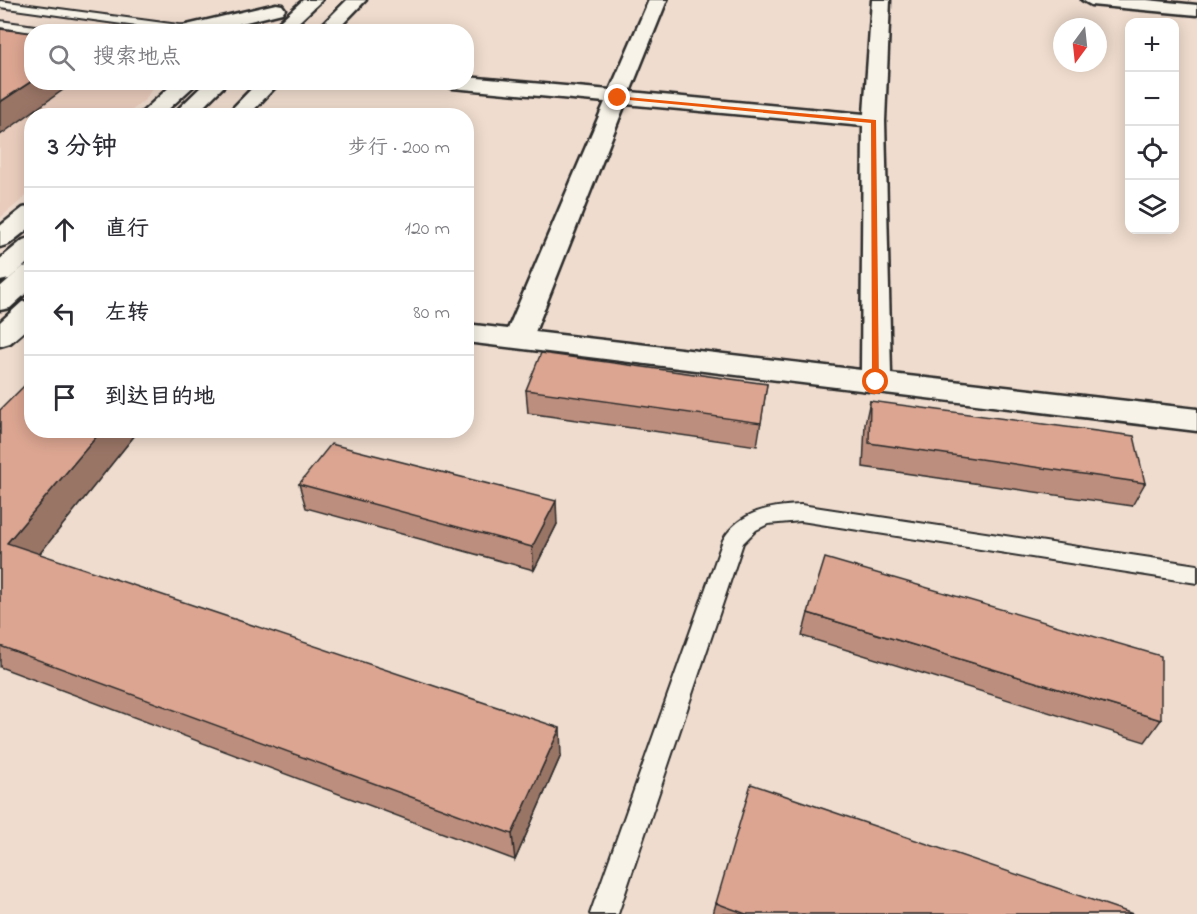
<!DOCTYPE html>
<html lang="zh">
<head>
<meta charset="utf-8">
<style>
	body { margin:0; font-family:"Indie Flower","LXGW WenKai TC",sans-serif; background:#f7f7f7; color:#2b2b33 }
	.controls { position:absolute; right:18px; top:18px; display:grid; overflow:hidden; border-radius:12px; box-shadow:0 3px 15px #0003 }
	.controls button { width:54px; height:54px; display:grid; place-items:center; padding:0; border:0; border-bottom:2px solid #e1e1e2; background:#fff; color:#2b2b33; font:30px sans-serif }
	.compass { position:absolute; left:1053px; top:18px; width:54px; height:54px; border-radius:50%; background:#fff; box-shadow:0 3px 15px #0003; rotate:195deg }
	.stop { position:absolute; width:18px; height:18px; margin:-14px; border:4px solid #ea580c; border-radius:50%; background:#fff }
	.stop.end { background:#ea580c; border-color:#fff; box-shadow:0 2px 6px #0008 }
	.list { margin:0; padding:0; list-style:none }
	h2 { display:flex; justify-content:space-between; align-items:center; height:78px; margin:0; padding:0 24px; font-size:26px }
	h2 small { font-size:20px; font-weight:400; color:#7c7c81 }
	.list li { display:grid; grid-template-columns:39px 1fr auto; gap:18px; align-items:center; box-sizing:border-box; height:84px; padding:0 24px; border-top:2px solid #e1e1e2 }
	.list b { display:block; font-size:22px; white-space:nowrap }
	.list em { font-size:20px; font-style:normal; color:#7c7c81 }
	.icon { flex:none; width:33px; height:33px; fill:none; stroke:currentColor; stroke-width:2; stroke-linecap:round; stroke-linejoin:round }
	.map { position:relative; flex:none; width:1197px; height:914px; overflow:hidden }
	.search { position:absolute; background:#fff; box-shadow:0 3px 15px #0003; left:24px; top:24px; width:450px; height:66px; display:flex; align-items:center; gap:15px; box-sizing:border-box; padding:0 21px; border-radius:24px; color:#7c7c81; font-size:22px }
	.panel { position:absolute; background:#fff; box-shadow:0 3px 15px #0003; left:24px; top:108px; width:450px; height:330px; border-radius:24px }
	.map>svg:first-child { display:block }
	.built { fill:#e9ccbc }
	.lines { fill:none; stroke-linecap:round; stroke-linejoin:round }
	.service-casing { stroke:#2b2b2b; stroke-width:4 }
	.minor-casing { stroke:#2b2b2b; stroke-width:5 }
	.primary-casing { stroke:#2b2b2b; stroke-width:5 }
	.service { fill:#f7f3e8; fill-rule:evenodd }
	.minor { fill:#f7f3e8; fill-rule:evenodd }
	.primary { fill:#f7f3e8; fill-rule:evenodd }
	.wall { fill:#bc8e7d; stroke:#2b2b2b; stroke-width:1.5 }
	.shaded-wall { fill:#997466; stroke:#2b2b2b; stroke-width:1.5 }
	.building { fill:#dba591; stroke:#2b2b2b; stroke-width:1.5 }
	.route { fill:#ea580c }
</style>
</head>
<body>
<div class="map">
<svg width="1197" height="914" viewBox="0 0 1197 914">
	<rect width="100%" height="100%" fill="#efdcce"/>
	<filter id="ink" filterUnits="userSpaceOnUse"><feTurbulence type="fractalNoise" baseFrequency=".0167" numOctaves="2"/><feDisplacementMap in="SourceGraphic" scale="12" xChannelSelector="R" yChannelSelector="G"/><feConvolveMatrix kernelMatrix="1 2 1 2 8 2 1 2 1" color-interpolation-filters="sRGB"/></filter>
	<g filter="url(#ink)">
		<path class="built" d="M0 31 32 82 153 83 154 86 145 100 126 115 32 116 31 192 0 218Z"/>
		<g class="lines">
			<g class="service-casing">
				<path id="service" d="M0 1 186 26 191 29 180 32 0 7Z
					M0 21 56 29 61 32H32L0 27Z
					M801 505 1197 565V583L801 521 768 524 756 530 743 543 618 914H590L723 540C740 511 771 506 801 505Z"/>
			</g>
			<g class="minor-casing">
				<path id="minor" d="M347 0H366L335 32H315Z
					M649 0H667L630 92 864 114 872 0H890L885 121 891 374 1197 409V431L466 342V324L508 329 605 102 452 88 442 82H466V77L610 90ZM625 104 863 126 861 370 535 332Z
					M1082 0H1147L1197 5V15L1091 5Z
					M276 4 282 5 285 9 282 13 206 32H172L174 28Z
					M175 82H198L161 116H138Z
					M258 82H280L248 116H225Z
					M32 206V226L9 244 0 247V226L23 208Z
					M32 300V324L10 343 0 346V322L22 302Z"/>
			</g>
			<g class="primary-casing">
				<path id="primary" d="M303 0H322L288 32H268Z
					M206 82H228L194 116H171Z
					M32 237V259L9 279 0 281V259L23 240Z
					M32 265V288L10 308 0 310V287L23 267Z"/>
			</g>
			<use href="#service" class="service"/>
			<use href="#minor" class="minor"/>
			<use href="#primary" class="primary"/>
		</g>
		<path class="wall" d="M767 384 757 446 528 413 526 390Z
			M870 401 1145 483 1132 506 863 467 865 424Z
			M0 410 32 430H139L39 554 561 755 515 860 0 667Z
			M299 484 557 524 534 570 306 508Z
			M808 613 1161 720 1145 742 802 636Z
			M716 903 1133 914H713Z"/>
		<path class="shaded-wall" d="M32 81V82H74L0 135V102Z
			M102 430H139L25 572 7 543Z
			M556 501 557 524 534 570 532 547Z
			M560 728 561 755 515 860 512 834Z"/>
		<path class="building" d="M0 29 32 33V81L0 102Z
			M541 353 767 384 761 423 526 390Z
			M32 378V430H102L7 543 560 728 512 834 0 646V410Z
			M870 401 1134 436 1145 483 869 443Z
			M331 444 556 501 532 547 299 484Z
			M825 558 1161 656V720L808 613Z
			M751 784 1133 914H746L716 903Z"/>
	</g>
	<path class="route" d="M616 96 876 120 879 384 872 382 871 123 618 99Z"/>
</svg>
<div class="controls">
<button>+</button>
<button>−</button>
<button><svg class="icon" aria-label="locate" viewBox="0 0 24 24"><circle cx="12" cy="12" r="6"/><path d="M12 2v4M12 18v4M2 12h4M18 12h4"/></svg></button>
<button><svg class="icon" aria-label="layers" viewBox="0 0 24 24"><path d="M12 4l9 5-9 5-9-5zM3 14l9 5 9-5"/></svg></button>
</div>
<svg class="compass" viewBox="-18 -18 36 36"><path d="M0-13l5 13h-10z" fill="#e53935"/><path d="M0 13l5-13h-10z" fill="#7c7c81"/></svg>
<div class="stop" style="left:876px;top:382px"></div>
<div class="stop end" style="left:618px;top:98px"></div>
<div class="search"><svg class="icon" aria-label="search" viewBox="0 0 24 24"><circle cx="10" cy="10" r="6"/><path d="M15 15l6 6"/></svg>搜索地点</div>
<section class="panel">
<h2>3 分钟<small>步行 · 200 m</small></h2>
<ul class="list">
<li><svg class="icon" aria-label="ahead" viewBox="0 0 24 24"><path d="M12 20V5M6 11l6-6 6 6"/></svg><div><b>直行</b></div><em>120 m</em></li>
<li><svg class="icon" aria-label="left" viewBox="0 0 24 24"><path d="M17 20v-9H6M10 6l-5 5 5 5"/></svg><div><b>左转</b></div><em>80 m</em></li>
<li><svg class="icon" aria-label="arrive" viewBox="0 0 24 24"><path d="M6 21V4h12l-3 4 3 4H6"/></svg><div><b>到达目的地</b></div></li>
</ul>
</section>
</div>
</body>
</html>
